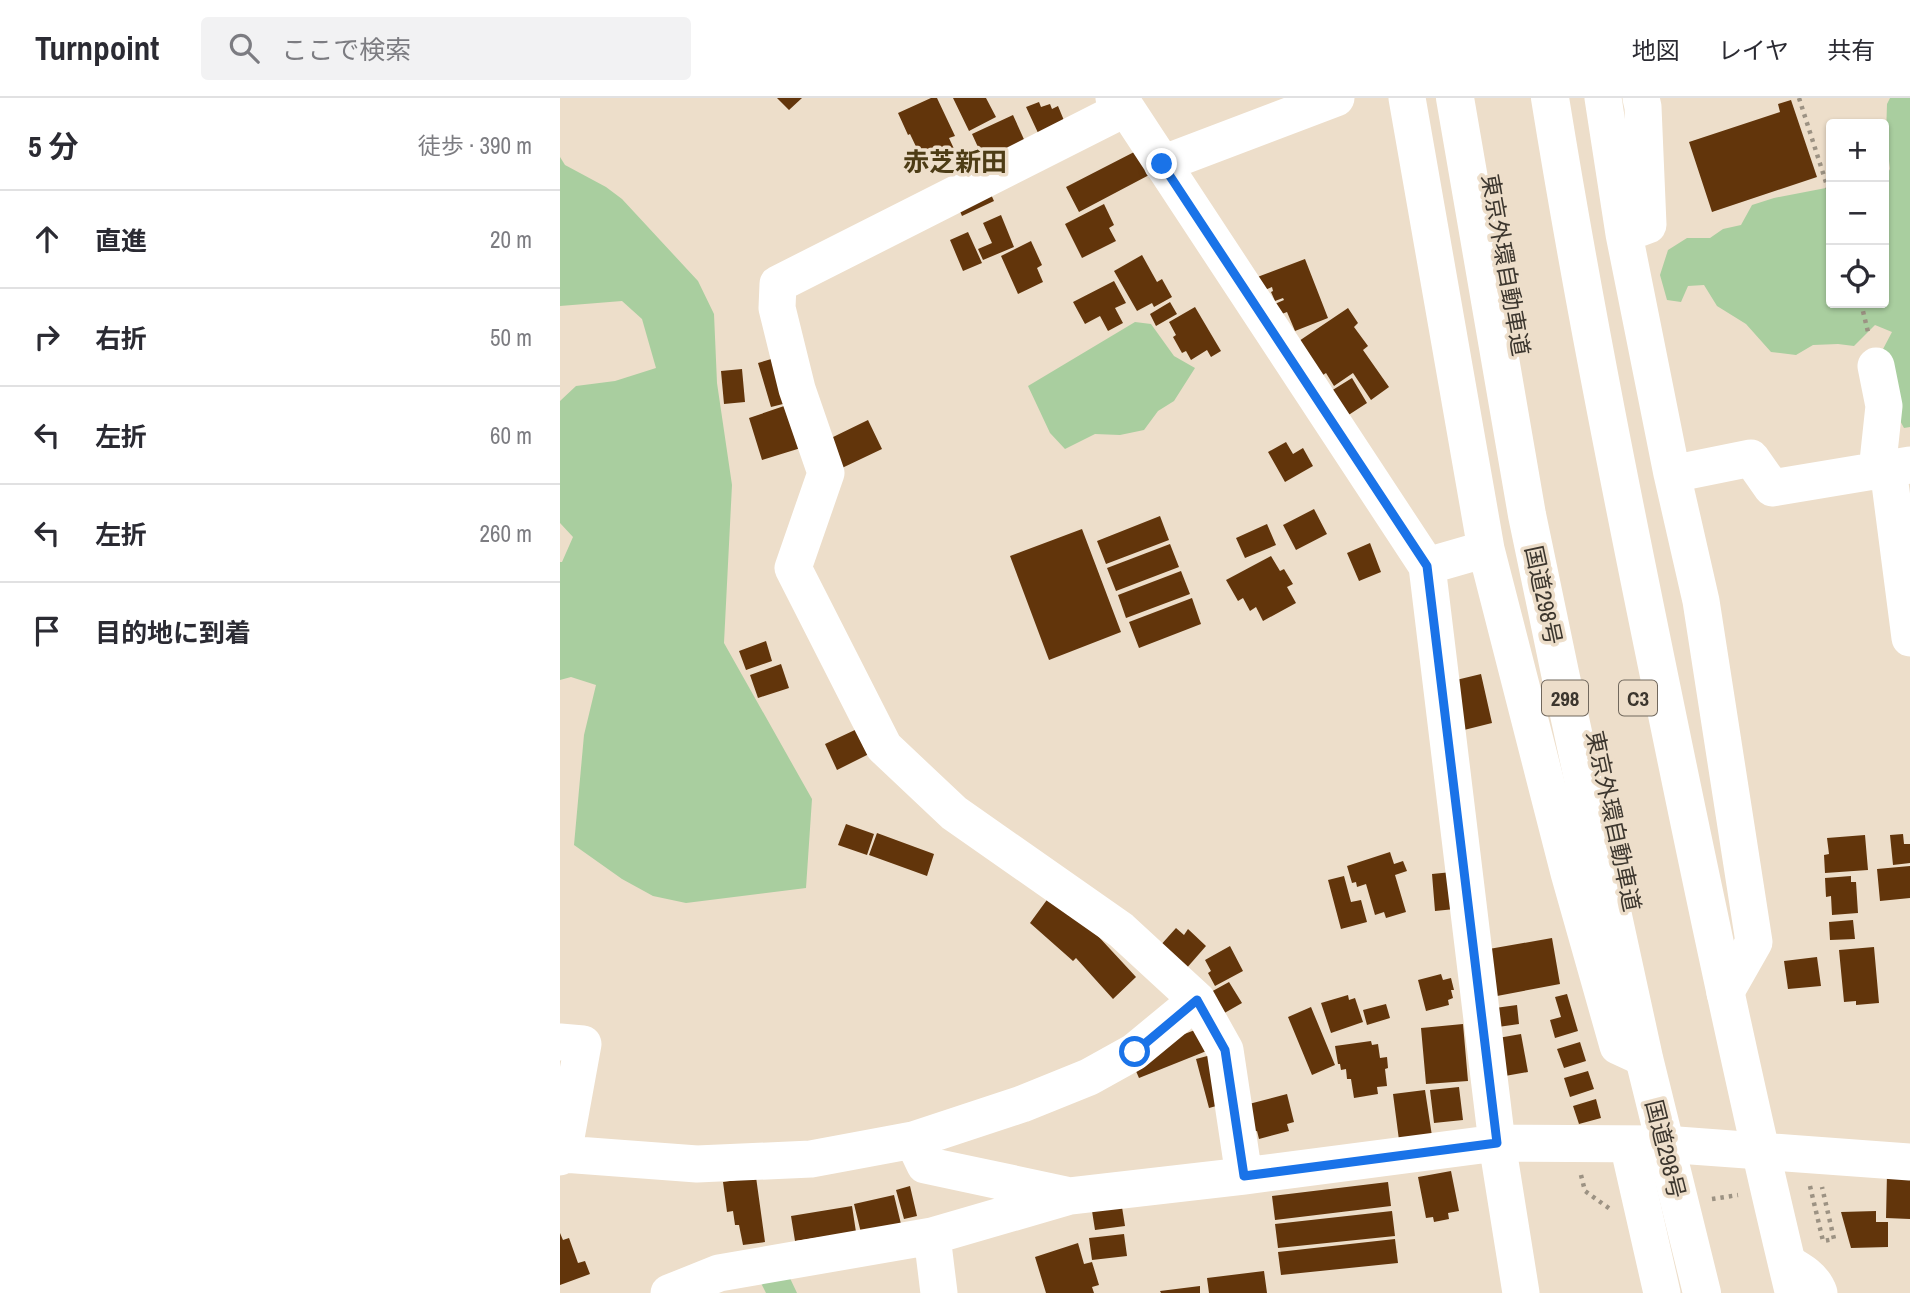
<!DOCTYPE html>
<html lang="ja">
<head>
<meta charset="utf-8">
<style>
	body { margin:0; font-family:"Archivo Narrow","Noto Sans JP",sans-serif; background:#f2f2f3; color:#2b2b33 }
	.controls { position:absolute; right:21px; top:21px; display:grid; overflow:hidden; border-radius:7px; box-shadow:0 2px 5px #0004 }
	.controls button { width:63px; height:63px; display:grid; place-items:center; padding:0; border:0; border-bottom:2px solid #e1e1e2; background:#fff; color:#2b2b33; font:35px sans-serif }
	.stop { position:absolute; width:21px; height:21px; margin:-16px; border:5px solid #1a73e8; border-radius:50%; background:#fff }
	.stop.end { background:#1a73e8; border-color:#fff; box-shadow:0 2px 7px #0008 }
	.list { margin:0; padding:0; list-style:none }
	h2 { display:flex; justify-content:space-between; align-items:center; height:91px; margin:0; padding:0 28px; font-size:30px }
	h2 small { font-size:23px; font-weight:400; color:#7c7c81 }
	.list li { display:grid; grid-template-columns:46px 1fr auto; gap:21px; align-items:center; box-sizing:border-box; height:98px; padding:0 28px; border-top:2px solid #e1e1e2 }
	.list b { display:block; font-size:26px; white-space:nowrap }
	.list em { font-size:23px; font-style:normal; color:#7c7c81 }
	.icon { flex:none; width:38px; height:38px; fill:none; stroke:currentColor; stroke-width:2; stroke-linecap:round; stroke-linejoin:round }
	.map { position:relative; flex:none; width:1350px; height:1195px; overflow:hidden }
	header { display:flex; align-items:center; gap:42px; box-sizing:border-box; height:98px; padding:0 35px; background:#fff; border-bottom:2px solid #e1e1e2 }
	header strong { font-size:33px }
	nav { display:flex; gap:38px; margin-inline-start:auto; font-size:24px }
	.search { width:490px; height:63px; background:#f2f2f3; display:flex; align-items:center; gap:18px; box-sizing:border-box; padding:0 24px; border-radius:7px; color:#7c7c81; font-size:26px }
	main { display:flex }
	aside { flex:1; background:#fff }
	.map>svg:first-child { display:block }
	.green { fill:#a9ce9f }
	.building { fill:#62350b }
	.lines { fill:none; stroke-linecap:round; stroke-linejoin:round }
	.path { stroke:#9c9283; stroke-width:4.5; stroke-dasharray:3.5 5; stroke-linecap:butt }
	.minor { stroke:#fff; stroke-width:37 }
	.highway { stroke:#fff; stroke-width:38 }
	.route { stroke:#1a73e8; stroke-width:9 }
	.labels { text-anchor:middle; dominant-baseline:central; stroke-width:7; stroke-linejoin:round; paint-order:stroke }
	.shield { fill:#eddeca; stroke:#71685d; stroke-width:2 }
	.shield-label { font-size:21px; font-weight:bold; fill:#3c362e }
	.street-label { font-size:23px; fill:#3c362e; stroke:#eddeca }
	.quarter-label { font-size:26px; font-weight:bold; fill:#4d3c15; stroke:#eddeca }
</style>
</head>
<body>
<header>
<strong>Turnpoint</strong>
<div class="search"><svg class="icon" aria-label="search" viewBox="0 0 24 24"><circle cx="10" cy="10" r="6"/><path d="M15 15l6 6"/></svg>ここで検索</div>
<nav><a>地図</a><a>レイヤ</a><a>共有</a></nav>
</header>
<main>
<aside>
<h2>5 分<small>徒歩 · 390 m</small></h2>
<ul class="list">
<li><svg class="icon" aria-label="ahead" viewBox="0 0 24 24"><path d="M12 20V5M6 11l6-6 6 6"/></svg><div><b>直進</b></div><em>20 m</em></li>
<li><svg class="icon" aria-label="right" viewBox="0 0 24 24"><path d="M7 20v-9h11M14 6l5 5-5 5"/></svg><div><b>右折</b></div><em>50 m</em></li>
<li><svg class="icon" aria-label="left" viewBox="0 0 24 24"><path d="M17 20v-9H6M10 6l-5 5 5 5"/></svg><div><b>左折</b></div><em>60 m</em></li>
<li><svg class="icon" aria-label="left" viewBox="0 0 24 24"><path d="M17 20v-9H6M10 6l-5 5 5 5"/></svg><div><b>左折</b></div><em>260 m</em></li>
<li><svg class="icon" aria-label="arrive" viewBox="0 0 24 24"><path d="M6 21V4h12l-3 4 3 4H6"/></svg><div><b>目的地に到着</b></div></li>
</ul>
</aside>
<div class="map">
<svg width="1350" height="1195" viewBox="0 0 1350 1195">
	<rect width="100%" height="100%" fill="#eddeca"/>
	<path class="green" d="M1330 0H1350V329L1344 330 1332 308 1322 253 1332 234 1315 227 1294 248 1278 246 1253 247 1236 257 1211 254 1186 226 1157 208 1144 187 1128 188 1121 204 1107 202 1100 177 1108 152 1127 140H1150L1163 131 1181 127 1192 107 1214 100 1271 89V205H1324V81L1330 71 1326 38 1327 6Z
		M0 59 5 67 46 89 62 101 138 183 154 216 157 285 172 387 164 545 252 701 246 790 126 805 93 798 62 781 14 747 24 637 36 587 11 579 0 582V464H2L13 439 0 425V303L16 288 55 283 96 270 82 221 62 203 0 208Z
		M575 224 591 226 614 258 635 270 614 303 598 313 584 332 560 337 535 336 505 351 490 335 468 288Z
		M228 1176 237 1195H206L201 1185Z"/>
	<path class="building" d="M217 0H242L229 12Z
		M371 0H377L395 38 389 40 395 53 389 56 387 52 377 57 374 51 360 57 350 36 348 37 338 15Z
		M393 0H426L436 19 409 33Z
		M1231 2 1257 79 1152 114 1129 44 1220 14 1218 6Z
		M479 4 481 9 490 6 492 11 498 8 508 32 479 37 466 9Z
		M453 17 467 48 428 71 412 36Z
		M578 52 591 76 519 114 506 89Z
		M428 90 434 103 402 118 396 104Z
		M544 106 554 127 549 130 556 143 522 160 505 126Z
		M441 117 454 149 423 162 418 151 432 145 423 125Z
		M408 134 422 165 403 173 390 142Z
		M471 143 482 167 477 170 483 184 458 196 441 158Z
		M582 157 597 184 602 181 612 199 594 209 592 205 577 213 554 173Z
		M745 161 768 220 735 233 727 214 714 219 710 208 724 202 723 200 715 203 711 194 713 193 712 189 698 195 692 181Z
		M554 183 566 205 555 210 563 225 548 233 540 218 525 226 513 204Z
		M610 204 617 216 596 228 590 216Z
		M635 209 661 253 651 259 647 252 631 262 626 253 622 255 613 239 616 237 609 224Z
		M788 210 798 225 794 229 808 248 803 252 829 289 811 302 793 275 774 288 766 275 763 277 736 245Z
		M218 259 231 304 211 309 198 265Z
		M182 271 185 304 164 306 161 273Z
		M792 280 807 305 787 318 771 293Z
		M230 306 244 349 202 362 189 320Z
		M308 322 322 351 282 370 269 341Z
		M726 344 733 356 743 350 753 368 725 384 708 354Z
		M754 411 767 436 736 452 723 427Z
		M600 418 609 442 546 466 537 443Z
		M707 426 716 447 685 460 676 440Z
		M522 431 561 534 489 562 450 458Z
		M810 445 821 474 799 483 787 455Z
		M610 446 619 469 556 493 547 470Z
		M711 458 720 473 724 471 733 486 727 489 736 505 703 523 696 509 690 513 683 500 678 503 666 482Z
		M621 473 630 496 566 520 558 497Z
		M632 500 641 526 579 550 569 524Z
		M206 543 212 563 186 572 179 553Z
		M221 566 229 590 198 600 190 577Z
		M921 576 932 625 904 632 892 583Z
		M297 631 309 656 277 672 265 646Z
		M286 726 314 736 307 757 278 747Z
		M317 735 374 756 367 778 309 757Z
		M1343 736 1344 746H1350V765L1333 767 1330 737Z
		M1305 737 1308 772 1265 775 1264 757 1269 756 1267 740Z
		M830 754 834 766 843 763 847 773 835 777 846 814 826 820 824 814 815 817 806 786 797 789 796 784 792 785 787 768Z
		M1350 768V800L1320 803 1317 771Z
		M892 774 895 811 875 813 872 776Z
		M784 778 791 804 801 802 807 824 781 831 768 782Z
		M1291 778V784H1296L1298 815 1272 817 1271 798 1266 799 1265 780Z
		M489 799 538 838 576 879 553 901 516 860 513 863 470 825Z
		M1293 822 1295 841 1270 842 1269 824Z
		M616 830 624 837 628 831 646 848 625 872 599 849Z
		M992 840 1000 886 937 898 929 851Z
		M670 848 683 873 655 888 648 875 651 873 645 862Z
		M1314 849 1319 905 1296 907V903L1284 904 1279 852Z
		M1257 859 1261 888 1228 891 1224 863Z
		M881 876 883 882 891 880 894 892H891L893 900 888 902 889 907 866 913 858 882Z
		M669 884 682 905 661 917 649 895Z
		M1007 896 1018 933 995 940 990 922 1001 919 995 899Z
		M788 897 789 902 795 900 803 924 771 935 761 905Z
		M826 906 830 920 807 927 803 912Z
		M957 907 959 926 938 929 935 910Z
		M751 909 775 967 752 977 728 919Z
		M903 926 908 983 866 986 861 930Z
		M640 930 649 952 579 980 572 964 596 947Z
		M961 936 968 974 945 978 938 940Z
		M811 943 812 947 818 946 820 960 827 959 828 970 825 971 827 988 817 989 818 996 794 1000 791 981H787L786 971 781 972 780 966H778L775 948Z
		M1020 944 1026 963 1004 970 997 951Z
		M651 957 660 1007 649 1010 636 961Z
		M1028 973 1034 991 1010 999 1004 980Z
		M899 989 903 1022 874 1025 870 992Z
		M865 992 872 1038 839 1042 833 996Z
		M727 996 734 1024 727 1026 729 1033 699 1041 697 1033 692 1034 689 1006Z
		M1036 1001 1041 1020 1019 1026 1013 1008Z
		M891 1073 899 1113 888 1115 889 1121 874 1124 873 1119 866 1120 858 1079Z
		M1327 1075 1350 1076V1121L1326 1120Z
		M196 1079 205 1144 183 1147 179 1127H175L173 1113 167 1114 163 1084Z
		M828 1084 831 1108 715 1122 712 1098Z
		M350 1088 357 1118 344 1121 336 1092Z
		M334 1097 341 1126 301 1135 294 1106Z
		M292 1108 296 1134 235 1143 231 1118Z
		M562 1109 565 1128 535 1132 532 1113Z
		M832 1113 835 1138 718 1150 715 1126Z
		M1316 1113V1124H1328V1149L1291 1150 1281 1114Z
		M0 1135 3 1142 9 1140 18 1165 25 1163 30 1176 0 1187Z
		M564 1136 567 1158 532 1162 529 1140Z
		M835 1141 838 1165 721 1177 718 1154Z
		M518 1145 524 1166 532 1164 539 1187 532 1189 534 1195H486L475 1159Z
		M704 1173 707 1195H649L647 1180Z
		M640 1188V1195H601L600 1193Z"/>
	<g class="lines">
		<path class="path" d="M1239 0 1271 100
			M1301 205 1309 238
			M1021 1077 1025 1093 1050 1111
			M1250 1088 1263 1143 1274 1141 1262 1089
			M1152 1101 1178 1097"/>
		<path class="minor" d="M554 0 566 10 867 468 937 1045 961 1195
			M847 0 926 451 1009 775 1058 948 1084 960
			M1043 0 1064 136 1112 376 1141 503 1194 844 1165 895
			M566 10 218 186 217 210 237 291 266 375 233 470 324 649 394 715 561 832 637 902 665 952 684 1078
			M602 66 776 0
			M1064 136 1088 127 1083 9 1081 0
			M1316 268 1324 308 1317 373
			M1328 370 1350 540
			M1112 376 1191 360 1212 390 1350 367
			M867 468 926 451
			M0 944 23 946 3 1056
			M353 1042 365 1067 506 1097
			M1068 1046 1102 1195
			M0 1059 3 1056 137 1066 251 1061 353 1042 462 1006 529 979 574 954 637 902
			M372 1138 379 1195
			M1227 1165C1240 1172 1254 1180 1259 1195
			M109 1195 159 1175 372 1138 510 1098 684 1078 937 1045 1104 1046 1350 1064"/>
		<path class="highway" d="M895 0 967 417 1000 575 1084 960 1142 1195
			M990 0C1024 210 1066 418 1109 626 1148 816 1188 1006 1234 1195"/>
	</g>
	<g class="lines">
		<path class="route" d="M575 954 637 902 665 952 684 1078 937 1045 867 468 602 66"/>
	</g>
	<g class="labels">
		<g class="shield">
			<rect x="982" y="582.5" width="46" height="35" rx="5"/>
			<rect x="1059" y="582.5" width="38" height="35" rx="5"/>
		</g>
		<g class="shield-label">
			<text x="1005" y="600">298</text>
			<text x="1078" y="600">C3</text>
		</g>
		<g class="street-label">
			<text transform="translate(946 167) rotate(80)">東京外環自動車道</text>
			<text transform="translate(984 497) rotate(78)">国道298号</text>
			<text transform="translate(1054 723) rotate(78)">東京外環自動車道</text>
			<text transform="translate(1106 1051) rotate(76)">国道298号</text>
		</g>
		<g class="quarter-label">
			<text x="395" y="63">赤芝新田</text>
		</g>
	</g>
</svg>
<div class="controls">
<button>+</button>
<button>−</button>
<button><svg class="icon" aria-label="locate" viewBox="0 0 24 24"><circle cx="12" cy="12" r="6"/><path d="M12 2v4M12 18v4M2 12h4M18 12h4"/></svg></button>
</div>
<div class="stop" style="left:575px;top:954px"></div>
<div class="stop end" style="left:602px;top:66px"></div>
</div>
</main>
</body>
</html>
